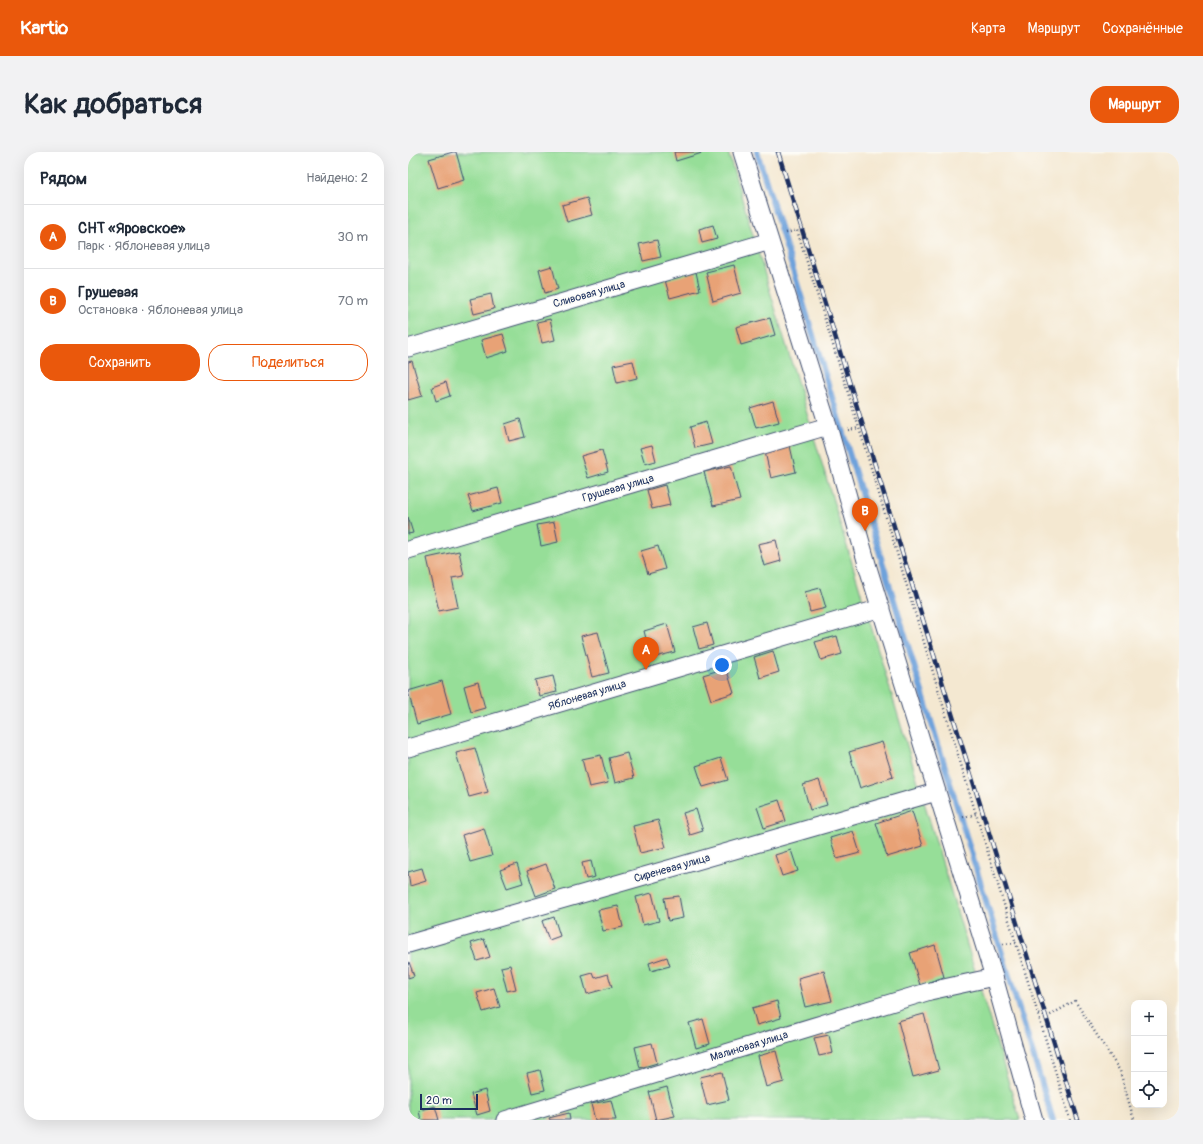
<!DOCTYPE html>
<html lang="ru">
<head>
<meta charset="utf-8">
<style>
	body { margin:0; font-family:Pangolin,sans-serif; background:#f2f2f3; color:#1f2937 }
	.controls { position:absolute; right:12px; bottom:12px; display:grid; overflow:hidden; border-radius:8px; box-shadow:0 4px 16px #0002 }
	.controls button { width:36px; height:36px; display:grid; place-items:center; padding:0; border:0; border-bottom:1px solid #e0e1e3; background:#fff; color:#1f2937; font:20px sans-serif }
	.scale { position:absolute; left:12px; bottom:10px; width:58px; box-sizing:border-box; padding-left:4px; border:2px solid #1b2f5e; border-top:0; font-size:11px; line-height:14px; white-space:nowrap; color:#1b2f5e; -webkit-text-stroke:3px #fdfcf7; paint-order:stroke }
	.you { position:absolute; left:314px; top:513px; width:14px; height:14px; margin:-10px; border:3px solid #fff; border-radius:50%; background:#1a73e8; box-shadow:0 0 0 6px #1a73e833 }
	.badge { display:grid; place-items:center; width:26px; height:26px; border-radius:50%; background:#ea580c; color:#fff; font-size:13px; font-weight:700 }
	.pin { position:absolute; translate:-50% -33px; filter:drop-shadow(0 1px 2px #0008) }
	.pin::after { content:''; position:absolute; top:21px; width:14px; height:12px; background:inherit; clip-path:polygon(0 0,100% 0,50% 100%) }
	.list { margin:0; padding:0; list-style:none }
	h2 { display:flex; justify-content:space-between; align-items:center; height:52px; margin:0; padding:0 16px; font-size:17px }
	h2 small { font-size:13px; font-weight:400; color:#747a83 }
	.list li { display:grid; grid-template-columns:26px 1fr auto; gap:12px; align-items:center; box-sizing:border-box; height:64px; padding:0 16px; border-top:1px solid #e0e1e3 }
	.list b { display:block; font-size:15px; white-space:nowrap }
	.list p { margin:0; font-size:13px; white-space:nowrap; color:#747a83 }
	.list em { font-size:13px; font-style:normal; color:#747a83 }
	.actions { display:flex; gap:8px; padding:12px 16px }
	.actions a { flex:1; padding:9px 0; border:1px solid #ea580c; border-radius:16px; text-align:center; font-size:14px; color:#ea580c }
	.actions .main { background:#ea580c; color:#fff }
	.icon { flex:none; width:22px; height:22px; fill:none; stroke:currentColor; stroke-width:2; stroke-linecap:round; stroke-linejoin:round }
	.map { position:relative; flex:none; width:771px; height:968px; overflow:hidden; border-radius:16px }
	header { display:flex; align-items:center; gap:24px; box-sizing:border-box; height:56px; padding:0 20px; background:#ea580c; color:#fff }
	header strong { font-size:19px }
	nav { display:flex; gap:22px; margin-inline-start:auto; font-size:14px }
	.intro { display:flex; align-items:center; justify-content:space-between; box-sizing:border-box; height:96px; padding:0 24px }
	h1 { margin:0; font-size:28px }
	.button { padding:10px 18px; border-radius:16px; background:#ea580c; color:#fff; font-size:14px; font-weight:700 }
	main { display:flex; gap:24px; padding:0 24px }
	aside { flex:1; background:#fff; border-radius:16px; box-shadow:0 4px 16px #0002 }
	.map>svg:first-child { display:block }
	.green { fill:#96de98; stroke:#58867b }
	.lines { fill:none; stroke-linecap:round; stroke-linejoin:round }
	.stream { stroke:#6ea2db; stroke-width:6 }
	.building { fill:#e8a276 }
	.street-casing { stroke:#3c4b6f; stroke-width:19 }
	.path { stroke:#3c4b6f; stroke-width:2.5; stroke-dasharray:1 3; stroke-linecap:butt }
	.street { stroke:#fff; stroke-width:17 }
	.rail-casing { stroke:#1b2f5e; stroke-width:4.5 }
	.rail { stroke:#fdfcf7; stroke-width:3; stroke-dasharray:9; stroke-linecap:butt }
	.labels { text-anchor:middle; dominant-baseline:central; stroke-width:3.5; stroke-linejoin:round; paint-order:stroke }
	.street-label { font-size:11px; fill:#1b2f5e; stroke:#fdfcf7 }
</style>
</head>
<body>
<header>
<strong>Kartio</strong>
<nav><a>Карта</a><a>Маршрут</a><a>Сохранённые</a></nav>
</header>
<div class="intro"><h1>Как добраться</h1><a class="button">Маршрут</a></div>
<main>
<aside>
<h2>Рядом<small>Найдено: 2</small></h2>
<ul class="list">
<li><span class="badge">A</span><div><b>СНТ «Яровское»</b><p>Парк · Яблоневая улица</p></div><em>30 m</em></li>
<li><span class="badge">B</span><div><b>Грушевая</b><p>Остановка · Яблоневая улица</p></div><em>70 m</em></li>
</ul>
<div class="actions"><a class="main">Сохранить</a><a>Поделиться</a></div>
</aside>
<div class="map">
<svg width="771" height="968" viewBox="0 0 771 968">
	<rect width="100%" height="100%" fill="#fdfcf7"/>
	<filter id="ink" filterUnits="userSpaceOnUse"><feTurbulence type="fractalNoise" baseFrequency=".025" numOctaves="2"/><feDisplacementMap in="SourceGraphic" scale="8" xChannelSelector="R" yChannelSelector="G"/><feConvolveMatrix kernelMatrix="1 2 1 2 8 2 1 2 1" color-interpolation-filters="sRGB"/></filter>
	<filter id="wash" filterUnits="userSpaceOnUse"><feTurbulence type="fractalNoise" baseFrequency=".012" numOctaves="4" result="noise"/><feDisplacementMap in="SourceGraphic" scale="16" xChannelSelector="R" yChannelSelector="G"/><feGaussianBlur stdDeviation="0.9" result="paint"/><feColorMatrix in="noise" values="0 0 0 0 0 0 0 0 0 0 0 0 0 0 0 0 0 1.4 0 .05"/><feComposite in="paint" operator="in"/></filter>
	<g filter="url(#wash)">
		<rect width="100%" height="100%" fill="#f4e8d1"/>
		<path class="green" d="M0 0H320L612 968H0Z"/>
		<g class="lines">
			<path class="stream" d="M349 0 645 968"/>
		</g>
		<g id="blocks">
			<path class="building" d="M45 0H48L56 28 30 36 21 7Z
				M266 0H294V1L268 9Z
				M179 46 184 63 159 70 154 53Z
				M305 73 309 87 294 91 291 77Z
				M249 88 253 105 235 109 231 92Z
				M326 113 333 141 305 149 298 120Z
				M144 114 150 137 137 141 131 118Z
				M288 120 292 138 262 146 257 128Z
				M83 142 86 157 66 162 62 147Z
				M362 166 367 183 333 193 328 175Z
				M142 167 147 188 134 191 129 170Z
				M95 182 100 199 78 206 73 188Z
				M4 209 14 244 0 248V210Z
				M225 209 229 226 209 231 205 213Z
				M38 230 42 244 28 249 24 235Z
				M365 249 371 270 348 276 342 256Z
				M112 267 117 285 101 289 97 272Z
				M298 270 304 292 287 296 282 275Z
				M244 293 248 309 237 312 232 296Z
				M382 294 388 320 363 326 357 300Z
				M194 298 200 320 180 326 173 304Z
				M323 314 332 348 305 354 296 320Z
				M257 333 262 353 244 357 239 338Z
				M90 336 94 351 65 359 60 344Z
				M0 365 5 381 0 382Z
				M146 370 150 390 133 394 129 373Z
				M368 388 373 409 356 414 350 392Z
				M250 394 257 417 240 422 233 399Z
				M51 399 56 424 44 426 50 455 31 459 19 406Z
				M412 436 418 456 402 460 397 440Z
				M299 471 305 493 291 497 285 475Z
				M259 472 267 500 243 506 236 479Z
				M190 480 201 521 184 525 173 484Z
				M429 484 434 502 413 508 407 490Z
				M365 499 371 520 352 526 346 505Z
				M318 516 326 541 303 548 295 523Z
				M145 524 149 540 131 544 127 528Z
				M34 529 43 562 9 572 0 539Z
				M70 530 77 556 63 560 56 534Z
				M474 590 485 625 452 636 441 600Z
				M67 596 80 640 61 645 48 601Z
				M219 601 226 626 207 631 201 606Z
				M193 603 200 631 181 635 174 607Z
				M313 606 320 628 295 635 288 614Z
				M411 628 419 653 402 658 395 633Z
				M371 648 378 669 356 676 349 655Z
				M288 657 295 679 282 683 275 661Z
				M504 659 515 694 479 705 468 671Z
				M250 668 258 695 232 701 225 674Z
				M76 676 84 704 62 710 54 683Z
				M445 679 452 701 429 707 422 686Z
				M383 698 390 719 374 724 367 703Z
				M183 709 187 725 178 727 174 711Z
				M109 712 115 731 99 736 92 718Z
				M138 712 147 737 128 744 119 719Z
				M14 716 18 729 2 734 0 720Z
				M244 741 251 769 235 773 228 745Z
				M271 744 275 766 260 769 256 746Z
				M210 754 215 775 195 779 190 758Z
				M146 765 152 784 141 788 134 769Z
				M76 787 82 805 69 809 63 791Z
				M527 793 536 825 512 833 502 801Z
				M259 805 262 814 243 819 241 811Z
				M0 810H1L6 824 0 826Z
				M102 813 108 837 99 839 93 815Z
				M416 819 424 849 397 855 390 826Z
				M185 821 187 826 200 822 204 835 179 842 174 824Z
				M86 836 92 855 75 860 69 841Z
				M369 849 373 866 349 873 344 856Z
				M516 862 531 918 505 925 490 869Z
				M295 867 302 892 288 896 281 871Z
				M421 883 425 901 411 904 406 886Z
				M244 891 249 911 232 916 227 895Z
				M368 899 376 930 358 935 350 904Z
				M132 918 137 938 124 941 119 921Z
				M314 920 321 948 299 953 292 925Z
				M259 935 267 964 248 968 241 940Z
				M77 938 82 959 69 963 63 942Z
				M203 948 208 968H187L183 952Z
				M27 954 31 968H13L11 959Z
				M161 961 162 968H142L141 966Z"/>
		</g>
	</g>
	<g filter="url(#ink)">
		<use href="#blocks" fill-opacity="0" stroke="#3c4b6f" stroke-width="1"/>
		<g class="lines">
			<g class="street-casing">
				<path id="street" d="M334 0 420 274 461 419 586 825 626 968
					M0 196 362 89
					M0 398 420 274
					M0 596 473 456
					M0 792 528 640
					M97 968 522 839 586 825"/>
			</g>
			<path class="path" d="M378 81 389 78 451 276
				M440 278 451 276 568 662
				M555 665 568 662 608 791
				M595 792 608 791 630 862
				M662 968 630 862 639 865 667 849 712 919 726 968"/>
			<use href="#street" class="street"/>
			<g class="rail-casing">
				<path id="rail" d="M370 0 670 968"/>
			</g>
			<use href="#rail" class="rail"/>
		</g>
	</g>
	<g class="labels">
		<g class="street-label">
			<text transform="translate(181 142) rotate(-16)">Сливовая улица</text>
			<text transform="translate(210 336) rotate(-16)">Грушевая улица</text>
			<text transform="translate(179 543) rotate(-17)">Яблоневая улица</text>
			<text transform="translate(264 716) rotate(-16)">Сиреневая улица</text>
			<text transform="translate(341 894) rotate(-17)">Малиновая улица</text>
		</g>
	</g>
</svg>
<div class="controls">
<button>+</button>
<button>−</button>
<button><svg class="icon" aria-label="locate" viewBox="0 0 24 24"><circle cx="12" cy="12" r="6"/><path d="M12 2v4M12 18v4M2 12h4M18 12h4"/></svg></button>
</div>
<div class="scale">20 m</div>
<div class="you"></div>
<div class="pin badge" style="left:238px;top:518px">A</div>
<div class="pin badge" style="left:457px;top:379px">B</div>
</div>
</main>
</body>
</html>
